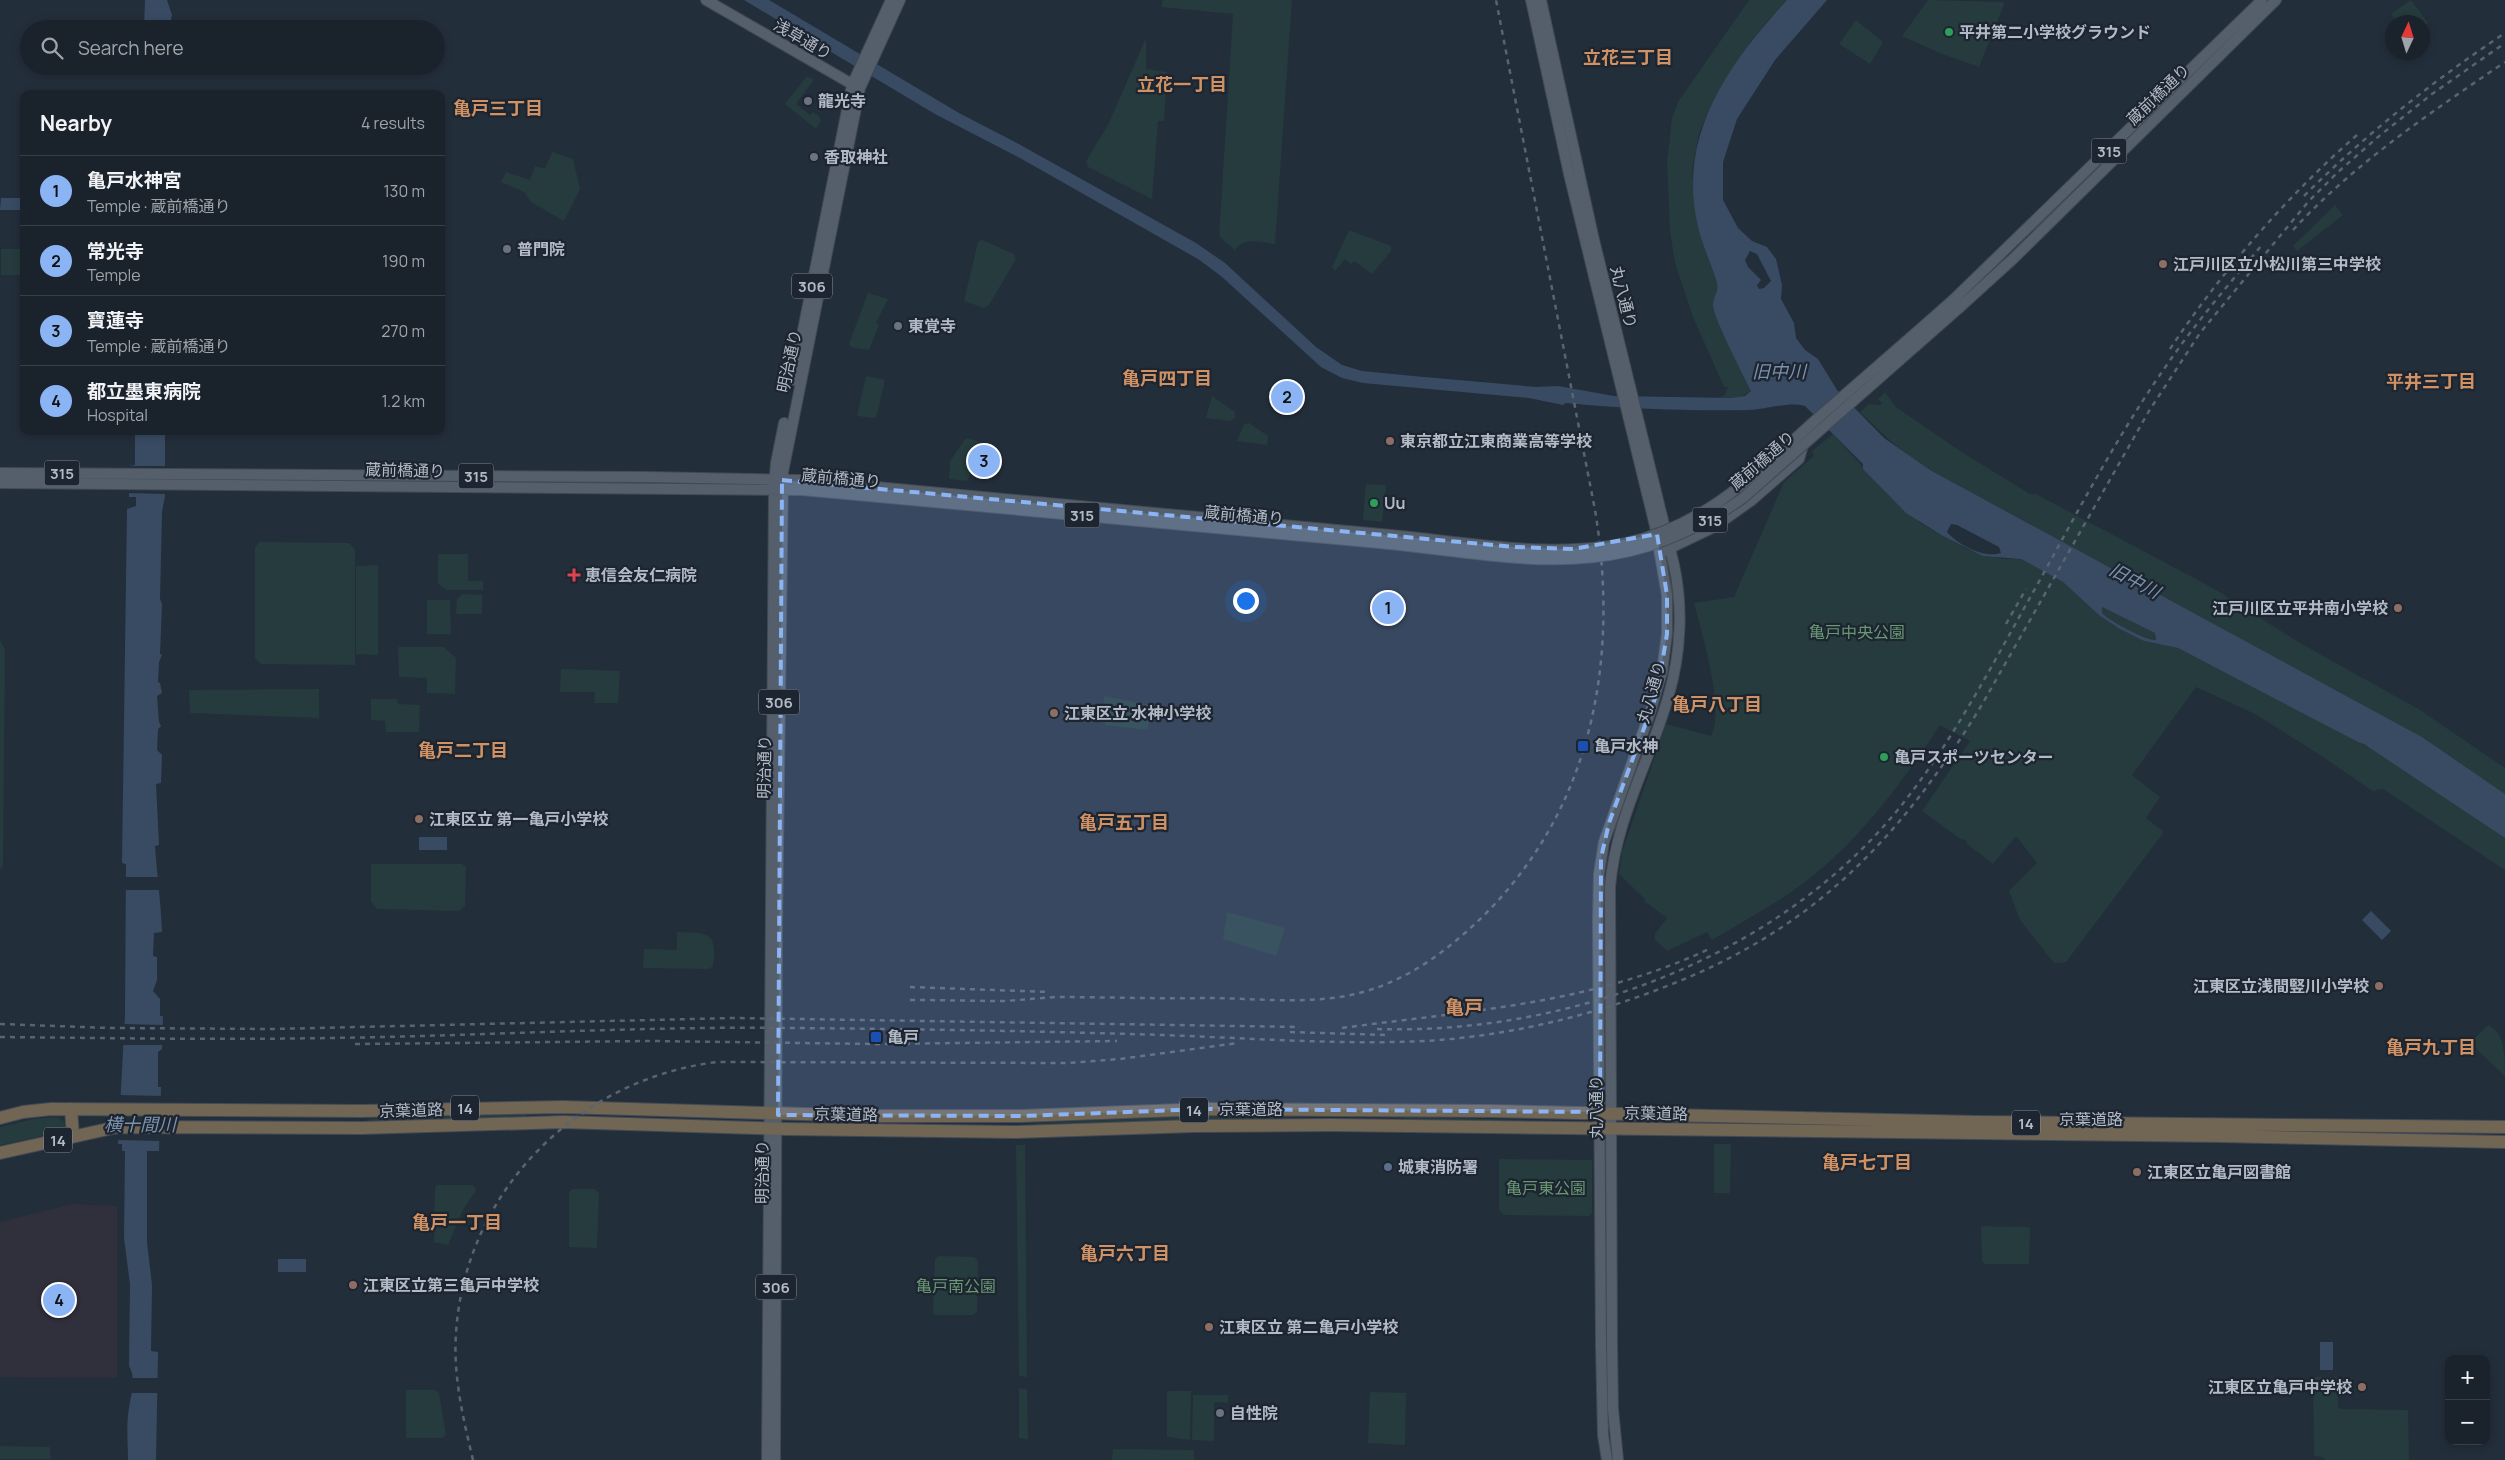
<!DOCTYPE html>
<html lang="en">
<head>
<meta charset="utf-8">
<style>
	body { margin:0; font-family:Manrope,"Noto Sans JP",sans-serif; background:#272f38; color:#f1f3f6 }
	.controls { position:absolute; right:15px; bottom:15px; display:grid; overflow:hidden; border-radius:10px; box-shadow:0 2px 8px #0003 }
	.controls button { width:45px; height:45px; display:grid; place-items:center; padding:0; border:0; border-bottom:1px solid #383f48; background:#1a222c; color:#f1f3f6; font:25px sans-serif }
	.compass { position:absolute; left:2385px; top:15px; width:45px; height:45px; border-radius:50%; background:#1a222c; box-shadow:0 2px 8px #0003; rotate:4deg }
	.you { position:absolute; left:1245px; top:600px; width:18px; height:18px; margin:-12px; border:4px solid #fff; border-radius:50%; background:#1a73e8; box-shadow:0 0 0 8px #1a73e833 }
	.badge { display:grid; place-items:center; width:32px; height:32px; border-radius:50%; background:#8ab4f4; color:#111; font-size:16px; font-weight:700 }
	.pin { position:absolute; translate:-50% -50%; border:2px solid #fff; box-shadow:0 1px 5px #0006 }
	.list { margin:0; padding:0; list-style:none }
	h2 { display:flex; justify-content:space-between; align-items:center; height:65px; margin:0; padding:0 20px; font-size:21px }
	h2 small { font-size:16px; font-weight:400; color:#9fa4a9 }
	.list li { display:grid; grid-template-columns:32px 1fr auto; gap:15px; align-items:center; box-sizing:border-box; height:70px; padding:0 20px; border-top:1px solid #383f48 }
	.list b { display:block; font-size:19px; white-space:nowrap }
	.list p { margin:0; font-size:16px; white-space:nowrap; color:#9fa4a9 }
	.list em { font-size:16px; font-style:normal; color:#9fa4a9 }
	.icon { flex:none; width:28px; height:28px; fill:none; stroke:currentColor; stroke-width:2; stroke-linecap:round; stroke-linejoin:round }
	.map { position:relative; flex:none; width:2505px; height:1460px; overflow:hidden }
	.search { position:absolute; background:#1a222c; box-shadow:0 2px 8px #0003; left:20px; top:20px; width:425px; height:55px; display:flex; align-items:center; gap:12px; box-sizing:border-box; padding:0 18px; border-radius:28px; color:#9fa4a9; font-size:19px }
	.panel { position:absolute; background:#1a222c; box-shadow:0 2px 8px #0003; left:20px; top:90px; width:425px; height:345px; border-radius:10px }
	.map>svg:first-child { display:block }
	.medical { fill:#302f3c }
	.green { fill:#263b3d }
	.water { fill:#394b63; fill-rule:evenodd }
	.pier { fill:#232e3b }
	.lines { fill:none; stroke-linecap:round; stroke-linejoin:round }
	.major-casing { stroke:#404954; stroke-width:12 }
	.highway-casing { stroke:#424a56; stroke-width:14 }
	.major { stroke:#555f6b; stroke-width:10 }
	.highway { stroke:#716554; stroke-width:12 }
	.rail { stroke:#596472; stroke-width:2.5; stroke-dasharray:5 5; stroke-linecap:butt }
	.major-bridge-casing { stroke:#404954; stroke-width:12; stroke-linecap:butt }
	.major-bridge { stroke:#555f6b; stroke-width:10 }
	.marked { fill:#8ab4f4; fill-opacity:0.2; stroke:#8ab4f4; stroke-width:4; stroke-dasharray:10 6; stroke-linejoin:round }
	.leisure-dot { fill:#2e9e5b; stroke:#1c2530; stroke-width:2 }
	.worship-dot { fill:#6b7280; stroke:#1c2530; stroke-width:2 }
	.education-dot { fill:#8d6e63; stroke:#1c2530; stroke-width:2 }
	.health-dot { fill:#e0444e; stroke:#1c2530; stroke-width:2 }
	.transit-dot { fill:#1a4fb4; stroke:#1c2530; stroke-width:2 }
	.service-dot { fill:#5c6f8a; stroke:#1c2530; stroke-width:2 }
	.labels { text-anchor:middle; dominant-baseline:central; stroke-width:4.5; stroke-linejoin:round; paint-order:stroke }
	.shield { fill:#1c2530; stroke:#868d9a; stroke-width:1 }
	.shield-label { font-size:15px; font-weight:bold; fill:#b3bac7 }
	.poi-label { font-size:16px; font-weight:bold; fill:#b3bac7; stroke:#1c2530; text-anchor:start }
	.street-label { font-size:16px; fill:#b3bac7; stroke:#1c2530 }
	.park-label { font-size:16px; fill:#6a9774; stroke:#1c2530 }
	.neighbourhood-label { font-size:18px; font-weight:bold; fill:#d09264; stroke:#1c2530 }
	.water-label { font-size:18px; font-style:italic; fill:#7c91ad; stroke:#1c2530 }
	.quarter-label { font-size:19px; font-weight:bold; fill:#d09264; stroke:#1c2530 }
</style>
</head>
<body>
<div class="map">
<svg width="2505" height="1460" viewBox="0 0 2505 1460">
	<rect width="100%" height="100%" fill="#232e3b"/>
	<path class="medical" d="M72 1204 117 1206V1378L0 1377V1222Z"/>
	<path class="green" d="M1163 0H1292L1275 244C1261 242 1244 237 1235 250L1219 236 1233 14 1161 7Z
		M1749 0H1787L1767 22 1715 97 1699 133 1692 171 1697 222 1718 285 1713 305 1751 391 1739 398H1719L1725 395 1728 387H1724L1693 317 1675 263 1670 231 1667 162 1672 118 1678 102Z
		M1928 0 2003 2 2004 4 1979 67 1942 54 1902 36Z
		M2411 0 2428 23 2423 27 2422 22H2397L2391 14Z
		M1856 20 1883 42 1870 64 1839 44Z
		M1146 38V69L1167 72 1164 121H1158L1152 199 1088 167 1086 161 1108 125Z
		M807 76 814 80 796 104 810 115 813 112 820 117 821 121 816 129 785 104Z
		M552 152 573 159 580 189 564 221 531 202 524 192 501 182 506 172 530 180 535 166 545 169Z
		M2335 205 2343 215 2297 251 2293 246Z
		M1349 230 1391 246V251L1372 274 1354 261 1351 264 1345 259 1335 271 1332 267Z
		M982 240 1014 254 1016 259 989 305 984 308 964 301 978 242Z
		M1 249H24V275H1Z
		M868 293 888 299 876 323 879 325 869 350 851 347 849 344Z
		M866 376 885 380 876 418 857 416Z
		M1885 392 1896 407 1960 451 2030 494H2036L2213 588 2300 643 2420 710 2505 768V794L2422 737 1930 470C1900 451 1885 436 1860 412L1869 404 1880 405 1882 403 1878 399Z
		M1212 396 1235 412V418L1230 421 1206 418Z
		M1249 423 1268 436 1267 445 1237 441 1244 424Z
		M1833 434 1888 495 1922 524 1967 549 2003 559H2021L2063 582 2100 616 2120 629 2144 641 2178 648 2382 754 2505 838V870L2383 789 2376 790 2374 792 2317 753 2255 714 2196 687 2132 775 2160 797 2146 818 2164 832 2066 962 2054 963 2020 920 2009 891 2037 863 2016 836 1993 864 1966 843 1967 841 1959 838 1922 811 1970 741 1940 725C1898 789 1851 852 1787 895 1763 911 1737 925 1712 940L1707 932 1667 951 1655 940V934L1667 918 1644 901 1645 899 1619 874 1622 852 1666 724 1711 736C1725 709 1702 634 1694 603L1734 597 1784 482 1814 456 1812 451Z
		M966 438 980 442 972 463 975 465 967 481 949 479 950 461Z
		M1366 484 1386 485 1382 522 1363 520Z
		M260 542 349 543 355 549V665L261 664 255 658V547Z
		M438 554H468V581H483V590H447L438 584Z
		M378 565V655L356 654V566Z
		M462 594 482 595V614H456L457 599Z
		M427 600H450L451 634H427Z
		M2102 607 2155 633 2156 640C2146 641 2110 621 2102 613Z
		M0 641 5 649 3 866 0 870Z
		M398 647H444L456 658 455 694 427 693V678L399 677Z
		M561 669 620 671 618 703H594L595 692H560Z
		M319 689V718L190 713 189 690Z
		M1104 696 1155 706 1147 730 1105 725Z
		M371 699H397L398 704 420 705 419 732H386L385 721 371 720Z
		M371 864H462L466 867 465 906 459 911 377 909 371 901Z
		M1227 912 1285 928 1276 956 1223 939Z
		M677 932C707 933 718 931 713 966L709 969 643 968 644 949 677 950Z
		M2488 1025C2505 1032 2505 1057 2505 1076L2470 1043Z
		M526 1114V1117L368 1122 369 1119Z
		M1199 1116 1318 1118 1034 1124 1035 1123Z
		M57 1117 67 1123 66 1131 0 1145V1127L34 1119Z
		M1404 1117 1540 1120H1404Z
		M1714 1144H1731L1730 1193H1714Z
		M1016 1145H1025L1027 1377 1019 1376Z
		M1499 1159 1592 1160V1213L1589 1216 1504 1215 1499 1210Z
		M438 1185H473L476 1190 463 1210 448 1245 434 1242 435 1187Z
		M573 1189H595L599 1193 597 1248 569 1247V1192Z
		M1981 1226 2030 1227 2029 1264H1985L1982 1261Z
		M939 1256 974 1257 978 1261 977 1312 973 1315H936L933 1313 935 1259Z
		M2313 1377H2338V1407L2341 1409 2408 1410 2409 1460H2326L2322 1457 2314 1456Z
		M1019 1388 1027 1389 1028 1439 1019 1438Z
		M406 1390H435L439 1393 446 1434 443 1438H406Z
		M1169 1391H1191L1190 1440 1167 1437V1393Z
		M1370 1392 1406 1393 1405 1445 1368 1443Z
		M1193 1395H1228V1403L1214 1402V1441L1192 1440Z
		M0 1446 50 1447 51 1459H0Z
		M1113 1449 1194 1450V1460H1112Z"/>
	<path class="water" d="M145 0H167L172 15 169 29H144Z
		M744 0H769L959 113 1015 142 1196 243 1225 263 1316 347 1342 365 1362 371 1413 376 1536 387 1558 386 1614 396 1732 398 1745 396 1751 391C1744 376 1713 317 1713 305 1713 297 1719 291 1717 283 1711 262 1701 243 1697 222 1678 132 1730 63 1787 0H1827L1775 60 1737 119 1723 162V200L1738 228 1752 241 1767 247 1776 259 1782 285 1781 299 1794 323 1796 338 1805 350 1818 359 1837 390 1884 438 1930 470 2422 737 2505 794V838L2364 744 2358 742 2178 648 2144 641 2120 629 2100 616 2063 582 2021 559 1983 556 1943 536 1906 513 1863 469V464L1805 406C1787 401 1767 410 1748 410 1688 411 1626 409 1566 403L1563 405 1529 398 1363 383 1342 378 1321 367 1221 276 1198 259 1020 158 935 114ZM1750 251 1757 254 1771 281 1764 288 1759 289 1757 285 1761 280 1748 267 1745 260ZM1951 524 1957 525 1999 547 2001 553C1984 559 1957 544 1947 532ZM2102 607 2155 633 2156 640C2146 641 2110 621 2102 613Z
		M144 66H169L175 74 171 94H144Z
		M1 198H24V210H0Z
		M135 431H165V496L162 512 160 599 162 604 160 654 162 655 159 662 158 682 160 683 162 693 157 696 159 722 161 726 158 729 157 750 162 755 161 783 156 784 159 845 155 846C157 876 161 902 162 932L154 933 153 956 157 957V980L153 991 160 999V1016H163L162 1049 158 1052V1087H161L159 1151H147V1242L152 1285 151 1351 158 1352 156 1460H128C128 1443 126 1425 129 1408 131 1394 137 1380 129 1366L130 1284 124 1238 125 1151H122V1144H118L125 1015 126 864 122 863 127 509 136 506V497H129V466L135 465Z
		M419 837H447V850H419Z
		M2371 911 2391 931 2382 940 2362 920Z
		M278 1259H306V1272H278Z
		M2320 1342H2333V1370H2320Z"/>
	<path class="pier" d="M138 72H177L174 90 138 91Z
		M126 466H168V494L126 493Z
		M123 877H158L162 890H123Z
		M122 1024 165 1025V1045H120Z
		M119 1095 163 1096 161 1141 116 1140Z
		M130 1378H158V1393H130Z"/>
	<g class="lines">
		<g class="major-casing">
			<path id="major" d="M706 0 857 87
				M1531 0 1569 174 1655 526 1667 595V634L1662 672 1651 710 1604 842 1599 874 1598 920 1601 1345 1603 1435 1607 1460
				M1541 0 1594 240 1674 565C1683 606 1681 653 1669 694 1651 760 1616 816 1610 887L1612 1345 1613 1409 1618 1460
				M1953 300 2262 0
				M1959 308 2014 258 2276 0
				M793 380 852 85 891 0
				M0 473 646 477 802 480 1391 535
				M0 483 802 490 1390 544
				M1664 551 1714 527 1752 500 1799 459 1803 445
				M767 1460 774 489 776 463 784 423
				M775 1460 777 925 783 472 860 88 900 0"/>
		</g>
		<g class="highway-casing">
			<path id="highway" d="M71 1109 73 1136
				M0 1118 23 1112 51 1109 362 1111 563 1107 869 1116H1021L1207 1109 1490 1111 1976 1122 2505 1127
				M0 1153 117 1127 362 1128 563 1122 787 1129 1015 1132 1194 1126 1331 1125 2220 1136 2505 1142"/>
		</g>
		<use href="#major" class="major"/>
		<use href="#highway" class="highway"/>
		<path class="rail" d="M2304 196C2366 134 2433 81 2505 33
			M2293 230C2355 163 2430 113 2505 62
			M2170 349C2221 272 2288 195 2357 135
			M2006 624 2026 589
			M910 987 1050 992
			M910 1000C942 1000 973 1001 1004 1001 1022 1000 1039 998 1056 997 1106 997 1157 999 1207 998 1258 998 1313 1006 1363 992 1407 980 1444 953 1477 922 1592 813 1620 661 1595 510L1496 0
			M0 1024 110 1028 274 1029 735 1018 1300 1027
			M1342 1028C1467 1011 1592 1004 1709 949
			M1377 1029C1566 1035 1774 959 1896 812 1952 744 1993 663 2036 587 2077 513 2116 438 2164 369 2194 325 2228 285 2262 245
			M1290 1032 1385 1035
			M0 1037C109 1038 218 1040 328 1038 483 1036 637 1026 792 1028 915 1029 1039 1031 1162 1035 1250 1038 1338 1045 1426 1041 1506 1036 1587 1017 1662 988 1812 931 1898 841 1980 708L2149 411 2200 333 2308 202 2338 172 2378 137 2432 94 2505 43
			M355 1044 651 1041 875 1044 1117 1041
			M473 1460C463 1418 453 1376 456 1333 465 1191 578 1079 717 1062L1068 1063 1120 1059 1238 1043"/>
		<g class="major-bridge-casing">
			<path id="major-bridge" d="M1391 535C1467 542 1549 559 1625 543 1705 527 1761 469 1819 417 1864 378 1909 339 1953 300
				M1390 544C1528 559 1621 584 1743 498L1959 308"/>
		</g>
		<use href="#major-bridge" class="major-bridge"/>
	</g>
	<path class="marked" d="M782 480 1515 547 1573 549 1657 534 1667 595V634L1657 693 1609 823 1601 858 1600 1112 1207 1109 1021 1116 778 1115Z"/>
	<g class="leisure-dot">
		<circle cx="1949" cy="32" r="5"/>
		<circle cx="1374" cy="503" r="5"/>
		<circle cx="1884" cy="757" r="5"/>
	</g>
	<g class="worship-dot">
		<circle cx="808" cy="101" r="5"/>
		<circle cx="814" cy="157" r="5"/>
		<circle cx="507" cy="249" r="5"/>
		<circle cx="898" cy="326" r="5"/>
		<circle cx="1220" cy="1413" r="5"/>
	</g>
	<g class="education-dot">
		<circle cx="2163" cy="264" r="5"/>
		<circle cx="1390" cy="441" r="5"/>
		<circle cx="2398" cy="608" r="5"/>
		<circle cx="1054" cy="713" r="5"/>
		<circle cx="419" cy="819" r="5"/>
		<circle cx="2379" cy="986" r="5"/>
		<circle cx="2137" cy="1172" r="5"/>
		<circle cx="353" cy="1285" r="5"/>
		<circle cx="1209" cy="1327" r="5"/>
		<circle cx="2362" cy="1387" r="5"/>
	</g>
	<path class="health-dot" d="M571.5 567.5h5v5h5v5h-5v5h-5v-5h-5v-5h5z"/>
	<g class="transit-dot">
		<rect x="1577" y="740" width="12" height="12" rx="2.5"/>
		<rect x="870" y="1031" width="12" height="12" rx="2.5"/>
	</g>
	<circle class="service-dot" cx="1388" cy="1167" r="5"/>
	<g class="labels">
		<g class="shield">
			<rect x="2091.5" y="138.5" width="35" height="25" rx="4"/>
			<rect x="792" y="273.5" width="40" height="25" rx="4"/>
			<rect x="44.5" y="460.5" width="35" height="25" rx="4"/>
			<rect x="458.5" y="463.5" width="35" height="25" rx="4"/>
			<rect x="1064.5" y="502.5" width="35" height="25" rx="4"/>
			<rect x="1692.5" y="507.5" width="35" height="25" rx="4"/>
			<rect x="759" y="689.5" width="40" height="25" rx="4"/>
			<rect x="451" y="1095.5" width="28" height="25" rx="4"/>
			<rect x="1180" y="1097.5" width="28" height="25" rx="4"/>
			<rect x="2012" y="1110.5" width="28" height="25" rx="4"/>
			<rect x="44" y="1127.5" width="28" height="25" rx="4"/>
			<rect x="756" y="1274.5" width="40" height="25" rx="4"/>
		</g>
		<g class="shield-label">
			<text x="2109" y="151">315</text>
			<text x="812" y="286">306</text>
			<text x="62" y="473">315</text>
			<text x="476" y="476">315</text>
			<text x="1082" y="515">315</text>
			<text x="1710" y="520">315</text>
			<text x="779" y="702">306</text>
			<text x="465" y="1108">14</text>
			<text x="1194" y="1110">14</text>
			<text x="2026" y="1123">14</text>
			<text x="58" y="1140">14</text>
			<text x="776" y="1287">306</text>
		</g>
		<g class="poi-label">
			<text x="1959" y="32">平井第二小学校グラウンド</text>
			<text x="818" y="101">龍光寺</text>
			<text x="824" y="157">香取神社</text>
			<text x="517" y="249">普門院</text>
			<text x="2173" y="264">江戸川区立小松川第三中学校</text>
			<text x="908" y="326">東覚寺</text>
			<text x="1400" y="441">東京都立江東商業高等学校</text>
			<text x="1384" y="503">Uu</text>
			<text x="585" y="575">恵信会友仁病院</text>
			<text x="2388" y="608" text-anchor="end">江戸川区立平井南小学校</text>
			<text x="1064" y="713">江東区立 水神小学校</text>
			<text x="1594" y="746">亀戸水神</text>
			<text x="1894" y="757">亀戸スポーツセンター</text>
			<text x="429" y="819">江東区立 第一亀戸小学校</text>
			<text x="2369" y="986" text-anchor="end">江東区立浅間竪川小学校</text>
			<text x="887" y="1037">亀戸</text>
			<text x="1398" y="1167">城東消防署</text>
			<text x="2147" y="1172">江東区立亀戸図書館</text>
			<text x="363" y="1285">江東区立第三亀戸中学校</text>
			<text x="1219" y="1327">江東区立 第二亀戸小学校</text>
			<text x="2352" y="1387" text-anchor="end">江東区立亀戸中学校</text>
			<text x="1230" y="1413">自性院</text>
		</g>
		<g class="street-label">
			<text transform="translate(803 39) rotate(30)">浅草通り</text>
			<text transform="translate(2158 94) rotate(-44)">蔵前橋通り</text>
			<text transform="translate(1624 297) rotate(76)">丸八通り</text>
			<text transform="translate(789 361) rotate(-78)">明治通り</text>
			<text transform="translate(1762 460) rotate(-41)">蔵前橋通り</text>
			<text transform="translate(405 470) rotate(1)">蔵前橋通り</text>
			<text transform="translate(841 478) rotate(5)">蔵前橋通り</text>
			<text transform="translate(1244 515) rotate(5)">蔵前橋通り</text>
			<text transform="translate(1651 692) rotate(-74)">丸八通り</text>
			<text transform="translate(764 767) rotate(-89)">明治通り</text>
			<text transform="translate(1596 1107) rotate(-90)">丸八通り</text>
			<text x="1251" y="1109">京葉道路</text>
			<text transform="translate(411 1110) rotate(-2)">京葉道路</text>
			<text transform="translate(1656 1113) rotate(1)">京葉道路</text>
			<text transform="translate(846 1114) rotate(1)">京葉道路</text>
			<text x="2091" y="1119">京葉道路</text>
			<text transform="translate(762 1172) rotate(-90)">明治通り</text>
		</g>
		<g class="park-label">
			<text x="1857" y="632">亀戸中央公園</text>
			<text x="1546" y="1188">亀戸東公園</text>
			<text x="956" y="1286">亀戸南公園</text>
		</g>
		<g class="neighbourhood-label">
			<text x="1628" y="57">立花三丁目</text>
			<text x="1182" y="84">立花一丁目</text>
			<text x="498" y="108">亀戸三丁目</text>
			<text x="1167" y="378">亀戸四丁目</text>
			<text x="2431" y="381">平井三丁目</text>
			<text x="1717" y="704">亀戸八丁目</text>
			<text x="463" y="750">亀戸二丁目</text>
			<text x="1124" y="822">亀戸五丁目</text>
			<text x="2431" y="1047">亀戸九丁目</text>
			<text x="1867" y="1162">亀戸七丁目</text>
			<text x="457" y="1222">亀戸一丁目</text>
			<text x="1125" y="1253">亀戸六丁目</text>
		</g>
		<g class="water-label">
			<text x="1779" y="371">旧中川</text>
			<text transform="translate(2135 580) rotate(28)">旧中川</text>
			<text x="140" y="1124">横十間川</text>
		</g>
		<g class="quarter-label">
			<text x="1464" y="1007">亀戸</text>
		</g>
	</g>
</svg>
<div class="controls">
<button>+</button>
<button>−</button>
</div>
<svg class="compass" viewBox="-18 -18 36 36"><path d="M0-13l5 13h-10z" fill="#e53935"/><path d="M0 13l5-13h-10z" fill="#9fa4a9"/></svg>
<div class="you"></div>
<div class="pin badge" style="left:1388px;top:608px">1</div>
<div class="pin badge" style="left:1287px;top:397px">2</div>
<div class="pin badge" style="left:984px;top:461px">3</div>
<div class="pin badge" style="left:59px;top:1300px">4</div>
<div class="search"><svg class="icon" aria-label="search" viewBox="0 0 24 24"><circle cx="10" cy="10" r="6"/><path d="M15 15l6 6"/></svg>Search here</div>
<section class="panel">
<h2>Nearby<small>4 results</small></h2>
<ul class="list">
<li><span class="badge">1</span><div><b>亀戸水神宮</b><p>Temple · 蔵前橋通り</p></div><em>130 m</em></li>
<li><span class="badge">2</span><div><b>常光寺</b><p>Temple</p></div><em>190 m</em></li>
<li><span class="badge">3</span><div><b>寶蓮寺</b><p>Temple · 蔵前橋通り</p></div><em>270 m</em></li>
<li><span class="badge">4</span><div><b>都立墨東病院</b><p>Hospital</p></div><em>1.2 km</em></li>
</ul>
</section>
</div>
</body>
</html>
